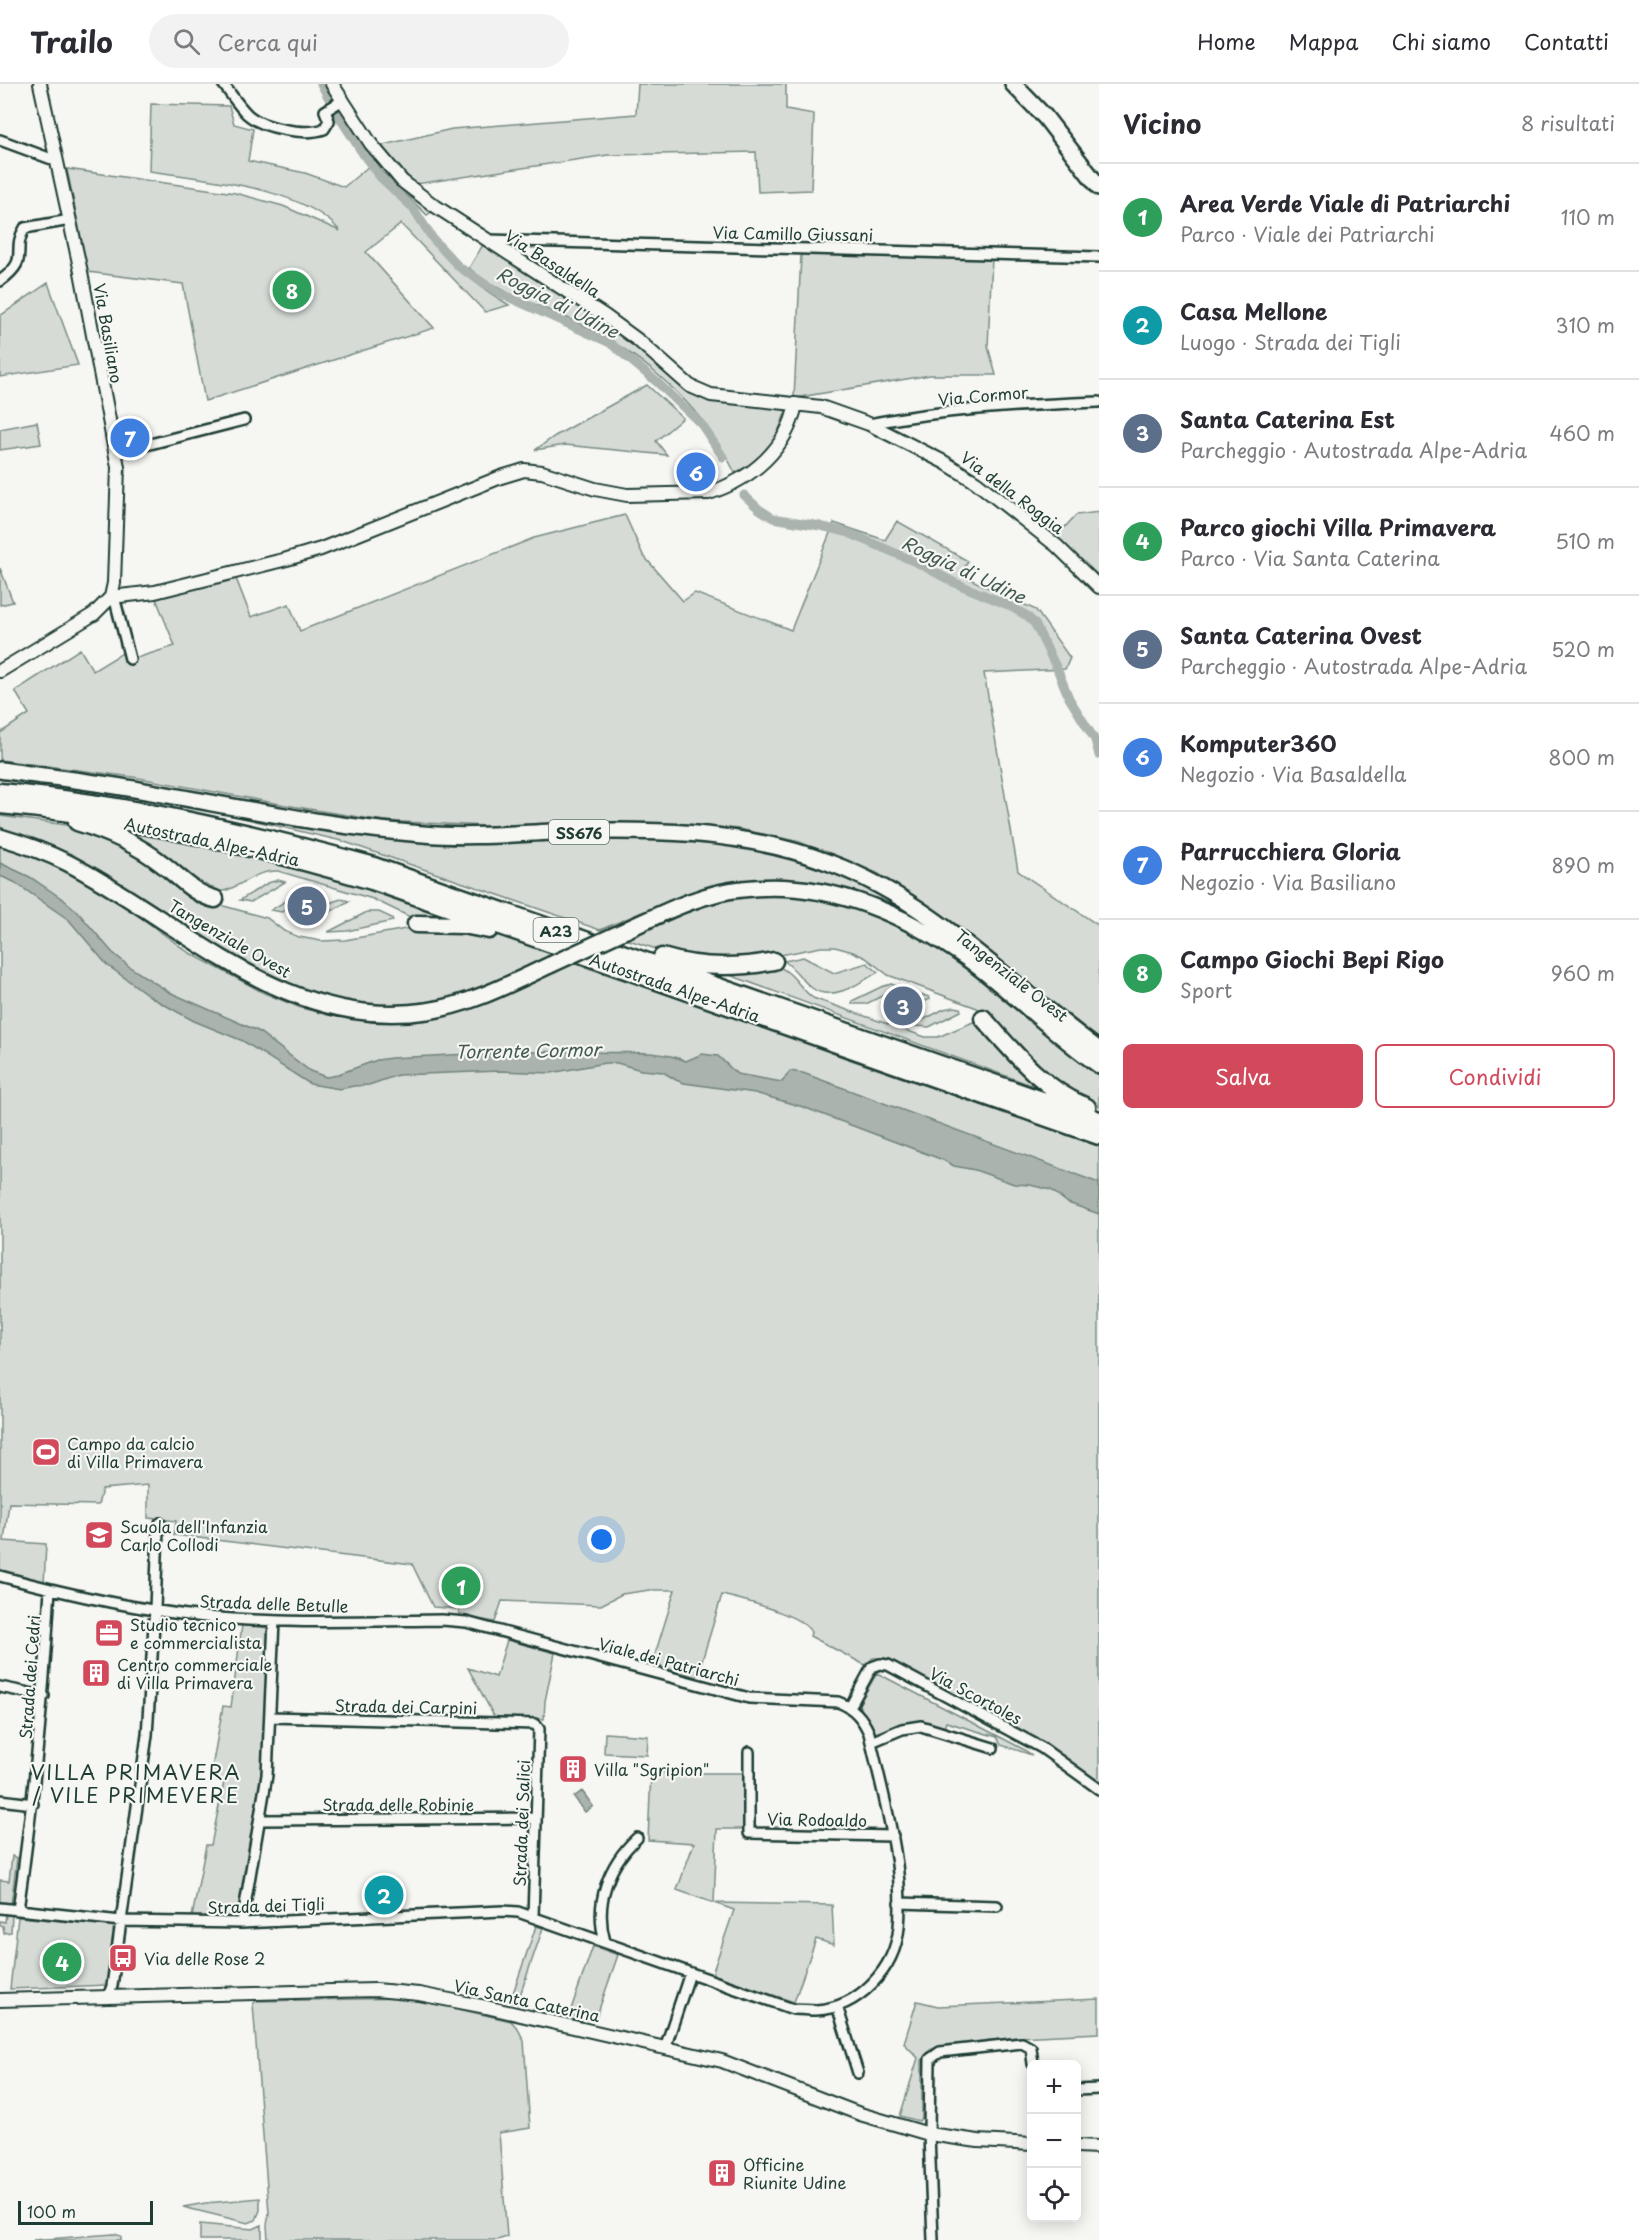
<!DOCTYPE html>
<html lang="it">
<head>
<meta charset="utf-8">
<style>
	body { margin:0; font-family:"Playpen Sans",sans-serif; background:#f2f2f3; color:#2b2b33 }
	.controls { position:absolute; right:18px; bottom:18px; display:grid; overflow:hidden; border-radius:9px; box-shadow:0 3px 15px #0003 }
	.controls button { width:54px; height:54px; display:grid; place-items:center; padding:0; border:0; border-bottom:2px solid #e1e1e2; background:#fff; color:#2b2b33; font:30px sans-serif }
	.scale { position:absolute; left:18px; bottom:15px; width:135px; box-sizing:border-box; padding-left:6px; border:3px solid #1f3d34; border-top:0; font-size:16px; line-height:21px; white-space:nowrap; color:#1f3d34; -webkit-text-stroke:4px #f6f6f2; paint-order:stroke }
	.you { position:absolute; left:602px; top:1456px; width:21px; height:21px; margin:-15px; border:4px solid #fff; border-radius:50%; background:#1a73e8; box-shadow:0 0 0 9px #1a73e833 }
	.badge { display:grid; place-items:center; width:39px; height:39px; border-radius:50%; background:#d1495b; color:#fff; font-size:20px; font-weight:700 }
	.pin { position:absolute; translate:-50% -50%; border:3px solid #fff; box-shadow:0 2px 6px #0006 }
	.list { margin:0; padding:0; list-style:none }
	h2 { display:flex; justify-content:space-between; align-items:center; height:78px; margin:0; padding:0 24px; font-size:26px }
	h2 small { font-size:20px; font-weight:400; color:#7c7c81 }
	.list li { display:grid; grid-template-columns:39px 1fr auto; gap:18px; align-items:center; box-sizing:border-box; height:108px; padding:0 24px; border-top:2px solid #e1e1e2 }
	.list b { display:block; font-size:22px; white-space:nowrap }
	.list p { margin:0; font-size:20px; white-space:nowrap; color:#7c7c81 }
	.list em { font-size:20px; font-style:normal; color:#7c7c81 }
	.actions { display:flex; gap:12px; padding:18px 24px }
	.actions a { flex:1; padding:14px 0; border:2px solid #d1495b; border-radius:9px; text-align:center; font-size:21px; color:#d1495b }
	.actions .main { background:#d1495b; color:#fff }
	.icon { flex:none; width:33px; height:33px; fill:none; stroke:currentColor; stroke-width:2; stroke-linecap:round; stroke-linejoin:round }
	.map { position:relative; flex:none; width:1099px; height:2156px; overflow:hidden }
	header { display:flex; align-items:center; gap:36px; box-sizing:border-box; height:84px; padding:0 30px; background:#fff; border-bottom:2px solid #e1e1e2 }
	header strong { font-size:28px }
	nav { display:flex; gap:33px; margin-inline-start:auto; font-size:21px }
	.search { width:420px; height:54px; background:#f2f2f3; display:flex; align-items:center; gap:15px; box-sizing:border-box; padding:0 21px; border-radius:33px; color:#7c7c81; font-size:22px }
	main { display:flex }
	aside { flex:1; background:#fff }
	.map>svg:first-child { display:block }
	.green { fill:#d6dbd6; stroke:#7a8c85; stroke-width:1.5 }
	.water { fill:#aab3ae; stroke:#72847d; stroke-width:1.5 }
	.lines { fill:none; stroke-linecap:round; stroke-linejoin:round }
	.canal { stroke:#aab3ae; stroke-width:9 }
	.minor-casing { stroke:#1f3d34; stroke-width:14 }
	.tertiary-casing { stroke:#1f3d34; stroke-width:16 }
	.primary-casing { stroke:#1f3d34; stroke-width:20 }
	.trunk-casing { stroke:#1f3d34; stroke-width:20 }
	.motorway-casing { stroke:#1f3d34; stroke-width:21 }
	.minor { stroke:#f6f6f2; stroke-width:9 }
	.tertiary { stroke:#f6f6f2; stroke-width:12 }
	.primary { stroke:#f6f6f2; stroke-width:15 }
	.trunk { stroke:#f6f6f2; stroke-width:15 }
	.motorway { stroke:#f6f6f2; stroke-width:16 }
	.trunk-bridge-casing { stroke:#1f3d34; stroke-width:20; stroke-linecap:butt }
	.trunk-bridge { stroke:#f6f6f2; stroke-width:15 }
	.labels { text-anchor:middle; dominant-baseline:central; stroke-width:4.5; stroke-linejoin:round; paint-order:stroke }
	.shield { fill:#f6f6f2; stroke:#60746d; stroke-width:1.5 }
	.shield-label { font-size:15px; font-weight:bold; fill:#1f3d34 }
	.street-label { font-size:16px; fill:#1f3d34; stroke:#f6f6f2 }
	.poi-label { font-size:16px; fill:#1f3d34; stroke:#f6f6f2; text-anchor:start }
	.water-label { font-size:18px; font-style:italic; fill:#425a52; stroke:#f6f6f2 }
	.quarter-label { font-size:20px; letter-spacing:1.5px; fill:#1f3d34; stroke:#f6f6f2 }
</style>
</head>
<body>
<header>
<strong>Trailo</strong>
<div class="search"><svg class="icon" aria-label="search" viewBox="0 0 24 24"><circle cx="10" cy="10" r="6"/><path d="M15 15l6 6"/></svg>Cerca qui</div>
<nav><a>Home</a><a>Mappa</a><a>Chi siamo</a><a>Contatti</a></nav>
</header>
<main>
<div class="map">
<svg width="1099" height="2156" viewBox="0 0 1099 2156">
	<rect width="100%" height="100%" fill="#f6f6f2"/>
	<filter id="ink" filterUnits="userSpaceOnUse"><feTurbulence type="fractalNoise" baseFrequency=".0167" numOctaves="2"/><feDisplacementMap in="SourceGraphic" scale="12" xChannelSelector="R" yChannelSelector="G"/><feConvolveMatrix kernelMatrix="1 2 1 2 8 2 1 2 1" color-interpolation-filters="sRGB"/></filter>
	<g filter="url(#ink)">
		<path class="green" d="M638 0H786V25L814 30 811 106 758 108 756 68 608 71 416 100 394 79 379 62 452 45 636 30Z
			M151 20 229 22 234 40 253 45 248 77 305 89 344 103 369 82C381 98 397 110 410 125 417 133 421 144 428 152 451 181 477 202 509 221L485 228 401 140 366 168 434 244 205 317 183 200 88 188 67 85 235 109 283 122 340 147C304 103 203 95 149 87Z
			M375 76 387 88 433 127 427 131 372 78Z
			M484 159 624 251 679 298 787 324C774 360 770 371 735 389 701 318 635 263 563 232 530 218 497 208 469 184Z
			M808 167 992 172 988 263 996 291H930L794 314 801 171Z
			M48 199 78 281 0 293V232Z
			M647 301 683 334 656 357 667 371 565 361 535 366 555 352Z
			M37 338 41 360 0 366V345Z
			M1099 428V492L1055 454 1076 431Z
			M625 431 643 471 683 517 695 509 791 546 834 439 885 456 897 437 968 477 961 491 1036 526 1070 574 1065 585 984 589 1018 787 1099 842V955L954 839 923 818 877 789 797 757 739 745 679 740 594 738 486 742 383 737 291 722 133 693 0 676V649L29 630 15 607 80 565 93 587 132 563 136 574 175 562 155 512 235 492 251 533 289 520 300 547 534 454Z
			M0 484 13 518 0 521Z
			M182 720 342 746 639 752 751 762 818 781 854 796 891 815 964 864C934 850 905 836 876 822 864 816 852 808 839 804 753 778 678 812 600 846L342 757Z
			M0 732 74 742 104 751 206 817 267 834 284 847 299 853 321 857 345 856 417 843 487 848 553 870C502 895 451 919 394 921 308 925 231 873 159 834 106 805 53 776 0 747Z
			M129 746C239 766 346 796 452 833L414 835 373 815 278 787C252 785 234 812 209 808L127 752Z
			M0 760 45 776 78 793 110 811 188 868 264 909 301 924 340 933 377 936 426 932 570 878 780 948 840 972 1099 1062V1698L1053 1665 885 1574H873L865 1581 810 1552 811 1548C802 1530 743 1516 722 1511L697 1593 652 1580 675 1506H650L622 1510 601 1521 502 1517 495 1538 459 1532V1525L433 1523 412 1480 174 1451 176 1437 148 1434V1401L102 1405 98 1421 9 1419 4 1457 46 1460 44 1500 0 1488Z
			M278 796 285 798 251 818 240 816 268 799Z
			M309 806 316 808 282 828 271 826 300 808Z
			M733 809 810 810 886 832 959 875 1099 988V1022L1055 999 977 924 888 891 866 874 853 868 835 863H821L755 876 720 877 659 866 620 853 653 836Z
			M341 815 349 817 316 836 304 835 332 818Z
			M367 828H379L392 834 393 837 347 847 328 848Z
			M803 873 834 889 867 879 878 888C860 899 832 919 812 904 801 896 796 885 784 877Z
			M779 883C794 889 800 905 813 914L925 953H938L978 936 1042 1005 713 885Z
			M891 900 897 902 898 904 866 920H852V917L881 903Z
			M923 911 929 913 930 915 898 931H884V928L913 913Z
			M954 923 960 924 961 927 929 943 915 942V940L944 925Z
			M242 1541 269 1544 262 1684 239 1832 235 1834 192 1833 206 1761H211L224 1698 210 1695 223 1622 231 1623Z
			M507 1556 555 1569 545 1617 544 1635 495 1634 468 1584 496 1593Z
			M877 1589 1023 1665 1032 1671 1001 1661 997 1653 946 1638 944 1644C919 1633 901 1644 876 1651 872 1637 862 1630 859 1620Z
			M605 1649 648 1652 647 1671 604 1669Z
			M651 1689H744L745 1745H717L714 1819 832 1821 834 1861 816 1855 794 1918 712 1890 734 1826 677 1806 694 1759 648 1756Z
			M12 1772 17 1774 11 1820 0 1818V1796L9 1797Z
			M6 1830 12 1831 11 1848 4 1849 3 1842 0 1841V1837L5 1838Z
			M18 1833 116 1842 107 1901 10 1905Z
			M536 1842 543 1844 517 1920 510 1918Z
			M593 1862 618 1871 595 1937 569 1931Z
			M410 1914 511 1937 518 1945 524 1957 530 2044 499 2049 507 2153 497 2156H268L267 2141 269 2129 253 1920 256 1917Z
			M1099 1915V1949L1017 1953 938 1963 930 1966 922 1976V2034L919 2037 900 2032 918 1974 904 1959 917 1917 938 1922Z
			M260 2114V2126L256 2136 248 2139 183 2123 206 2119Z
			M200 2140 253 2145 262 2141V2156H200Z
			M114 2150 121 2152V2156H33Z"/>
		<path class="water" d="M0 779 30 793 64 816 76 826 112 868 131 884 169 908 258 947 310 987 326 993 333 992 377 976 391 974C459 971 527 966 595 968 625 970 658 965 686 977L702 970 718 972 737 990 782 998 790 987 803 989 1099 1099V1130L1068 1119 1051 1106 1030 1101 1014 1100 975 1086 954 1082 943 1076 803 1023 755 1009 684 999 676 996 663 988 641 986 617 979H605L551 989 500 987 398 991 369 1001 354 1002 340 1005 310 1000 243 957 194 937 154 915 107 881 69 836 14 798 0 792Z
			M582 1707 593 1722 585 1728 574 1713Z"/>
		<g class="lines">
			<path class="canal" d="M321 0 336 28 365 73 380 93 413 124 433 155 459 183 497 208 610 259 658 299 701 340 723 373
				M744 411 759 425 773 434 820 442 849 449 918 479 953 498 1008 521 1027 532 1035 540 1058 587 1069 614 1095 656 1099 671"/>
			<g class="minor-casing">
				<path id="minor" d="M223 0C231 10 238 21 247 30 262 44 305 52 324 45L329 37 325 27 343 16
					M0 56 57 77
					M487 156 1099 173
					M0 197C32 174 10 168 25 144L70 136
					M869 340C944 325 1023 321 1099 318
					M115 369 244 336
					M111 513 116 520 130 575
					M0 1492C67 1510 137 1526 205 1533 284 1540 363 1537 442 1536L466 1538 749 1614 838 1618C854 1624 862 1633 869 1649 882 1708 905 1782 899 1843 895 1885 859 1924 816 1926 808 1926 801 1925 793 1925L518 1828 502 1827 242 1839 121 1837 0 1824
					M0 1603 44 1612
					M850 1623 872 1583 880 1580 888 1581 1042 1664 1099 1705
					M270 1633 535 1640 539 1645 533 1833
					M871 1658 902 1645 921 1642 993 1664
					M749 1668V1749L893 1752
					M0 1716 33 1720
					M261 1736 536 1734
					M899 1819 997 1822
					M18 1826C33 1719 44 1613 50 1505
					M242 1839 267 1691 274 1537
					M605 1858C594 1819 608 1781 637 1754
					M108 1913 112 1902 147 1651 155 1525 158 1446 160 1439
					M837 1922 858 1989
					M665 1964 690 1889
					M1076 2006 1099 2005
					M933 2156 929 2050 930 1975 940 1968 1022 1959 1031 1964 1033 1980"/>
			</g>
			<g class="tertiary-casing">
				<path id="tertiary" d="M332 0 371 60 402 97 432 120 605 232 639 257 690 302 711 311 821 323 869 340 944 378 976 398 1057 462 1099 503
					M111 513 155 508 287 475 321 465 501 393 524 386 542 388 595 405 627 411 709 409C752 395 787 365 796 320
					M0 587 94 530 111 513 114 499 118 383 81 188 40 0
					M0 1916 332 1907 376 1906 419 1910 486 1923 722 1977 860 2030 929 2050 978 2057 1032 2060
					M1076 2062 1099 2063"/>
			</g>
			<g class="primary-casing">
				<path id="primary" d="M1013 0 1045 33 1099 103"/>
			</g>
			<g class="trunk-casing">
				<path id="trunk" d="M0 686C48 693 97 698 145 707 238 723 330 743 423 750 466 754 510 750 552 748 647 745 741 745 830 779 935 818 1010 902 1099 966
					M0 753C24 760 46 768 68 779 184 839 285 948 427 927 470 921 511 899 550 881
					M626 846C663 829 701 809 742 805 825 795 901 827 968 875 1013 908 1053 949 1099 981"/>
			</g>
			<g class="motorway-casing">
				<path id="motorway" d="M0 708C126 719 249 748 371 781L1099 1036
					M0 721C126 732 251 761 372 797L1099 1052
					M77 738C107 747 137 760 161 779 179 792 193 810 215 815
					M416 840 463 841 489 846
					M662 873C698 884 738 884 774 877
					M983 934C1013 968 1044 1006 1087 1023"/>
			</g>
			<use href="#minor" class="minor"/>
			<use href="#tertiary" class="tertiary"/>
			<use href="#primary" class="primary"/>
			<use href="#trunk" class="trunk"/>
			<use href="#motorway" class="motorway"/>
			<g class="trunk-bridge-casing">
				<path id="trunk-bridge" d="M550 881 626 846"/>
			</g>
			<use href="#trunk-bridge" class="trunk-bridge"/>
		</g>
	</g>
	<defs>
		<g id="stadium-square" transform="scale(1.5)"><rect x="-9" y="-9" width="18" height="18" rx="4" fill="#d1495b" stroke="#f6f6f2"/><path d="M0-5a6.5 5 0 1 0 0 10a6.5 5 0 1 0 0-10ZM-3.5-1.8h7v3.6h-7Z" fill="#fff"/></g>
		<g id="school-square" transform="scale(1.5)"><rect x="-9" y="-9" width="18" height="18" rx="4" fill="#d1495b" stroke="#f6f6f2"/><path d="M0-5L7-2L0 1L-7-2ZM-4 1L0 2.5L4 1V4Q0 6-4 4Z" fill="#fff"/></g>
		<g id="office-square" transform="scale(1.5)"><rect x="-9" y="-9" width="18" height="18" rx="4" fill="#d1495b" stroke="#f6f6f2"/><path d="M-6-3h4V-5.5h4V-3h4V5H-6ZM-1-4.5V-3h2v-1.5ZM-6 0V1H6V0Z" fill="#fff"/></g>
		<g id="building-square" transform="scale(1.5)"><rect x="-9" y="-9" width="18" height="18" rx="4" fill="#d1495b" stroke="#f6f6f2"/><path d="M-4-6H4V6H1V3H-1V6H-4ZM-2.5-4.3h1.7v1.8h-1.7ZM.8-4.3h1.7v1.8H.8ZM-2.5-1h1.7V.8h-1.7ZM.8-1h1.7V.8H.8Z" fill="#fff"/></g>
		<g id="bus-square" transform="scale(1.5)"><rect x="-9" y="-9" width="18" height="18" rx="4" fill="#d1495b" stroke="#f6f6f2"/><path d="M-5-6H5V4H4V6H2V4H-2V6H-4V4H-5ZM-3.5-4V0h7V-4ZM-3.5 1.2v1.5H-2V1.2ZM2 1.2v1.5H3.5V1.2Z" fill="#fff"/></g>
	</defs>
	<g fill-rule="evenodd">
		<use href="#stadium-square" x="46" y="1368"/>
		<use href="#school-square" x="99" y="1451"/>
		<use href="#office-square" x="109" y="1549"/>
		<use href="#building-square" x="96" y="1589"/>
		<use href="#building-square" x="573" y="1685"/>
		<use href="#bus-square" x="123" y="1874"/>
		<use href="#building-square" x="722" y="2089"/>
	</g>
	<g class="labels">
		<g class="shield">
			<rect x="549" y="736" width="60" height="24" rx="4.5"/>
			<rect x="533.5" y="834" width="45" height="24" rx="4.5"/>
		</g>
		<g class="shield-label">
			<text x="579" y="748">SS676</text>
			<text x="556" y="846">A23</text>
		</g>
		<g class="street-label">
			<text transform="translate(793 149) rotate(1)">Via Camillo Giussani</text>
			<text transform="translate(553 179) rotate(33)">Via Basaldella</text>
			<text transform="translate(109 249) rotate(80)">Via Basiliano</text>
			<text transform="translate(983 311) rotate(-5)">Via Cormor</text>
			<text transform="translate(1013 408) rotate(37)">Via della Roggia</text>
			<text transform="translate(212 757) rotate(12)">Autostrada Alpe-Adria</text>
			<text transform="translate(230 854) rotate(30)">Tangenziale Ovest</text>
			<text transform="translate(1012 891) rotate(38)">Tangenziale Ovest</text>
			<text transform="translate(675 903) rotate(19)">Autostrada Alpe-Adria</text>
			<text transform="translate(274 1519) rotate(2)">Strada delle Betulle</text>
			<text transform="translate(669 1577) rotate(15)">Viale dei Patriarchi</text>
			<text transform="translate(29 1593) rotate(-86)">Strada dei Cedri</text>
			<text transform="translate(976 1611) rotate(28)">Via Scortoles</text>
			<text transform="translate(406 1622) rotate(1)">Strada dei Carpini</text>
			<text x="398" y="1720">Strada delle Robinie</text>
			<text transform="translate(817 1735) rotate(1)">Via Rodoaldo</text>
			<text transform="translate(521 1739) rotate(-88)">Strada dei Salici</text>
			<text transform="translate(266 1821) rotate(-2)">Strada dei Tigli</text>
			<text transform="translate(527 1916) rotate(12)">Via Santa Caterina</text>
		</g>
		<g class="poi-label">
			<text x="67" y="1359">Campo da calcio<tspan x="67" dy="18">di Villa Primavera</tspan></text>
			<text x="120" y="1442">Scuola dell'Infanzia<tspan x="120" dy="18">Carlo Collodi</tspan></text>
			<text x="130" y="1540">Studio tecnico<tspan x="130" dy="18">e commercialista</tspan></text>
			<text x="117" y="1580">Centro commerciale<tspan x="117" dy="18">di Villa Primavera</tspan></text>
			<text x="594" y="1685">Villa "Sgripion"</text>
			<text x="144" y="1874">Via delle Rose 2</text>
			<text x="743" y="2080">Officine<tspan x="743" dy="18">Riunite Udine</tspan></text>
		</g>
		<g class="water-label">
			<text transform="translate(558 218) rotate(27)">Roggia di Udine</text>
			<text transform="translate(964 485) rotate(25)">Roggia di Udine</text>
			<text transform="translate(528 966) rotate(-1)">Torrente Cormor</text>
		</g>
		<g class="quarter-label">
			<text x="136" y="1688">VILLA PRIMAVERA<tspan x="136" dy="23">/ VILE PRIMEVERE</tspan></text>
		</g>
	</g>
</svg>
<div class="controls">
<button>+</button>
<button>−</button>
<button><svg class="icon" aria-label="locate" viewBox="0 0 24 24"><circle cx="12" cy="12" r="6"/><path d="M12 2v4M12 18v4M2 12h4M18 12h4"/></svg></button>
</div>
<div class="scale">100 m</div>
<div class="you"></div>
<div class="pin badge" style="left:461px;top:1502px;background:#2e9e5b">1</div>
<div class="pin badge" style="left:384px;top:1811px;background:#0f9aa8">2</div>
<div class="pin badge" style="left:903px;top:922px;background:#5c6f8a">3</div>
<div class="pin badge" style="left:62px;top:1878px;background:#2e9e5b">4</div>
<div class="pin badge" style="left:307px;top:822px;background:#5c6f8a">5</div>
<div class="pin badge" style="left:696px;top:388px;background:#3f7fe0">6</div>
<div class="pin badge" style="left:130px;top:354px;background:#3f7fe0">7</div>
<div class="pin badge" style="left:292px;top:206px;background:#2e9e5b">8</div>
</div>
<aside>
<h2>Vicino<small>8 risultati</small></h2>
<ul class="list">
<li><span class="badge" style="background:#2e9e5b">1</span><div><b>Area Verde Viale di Patriarchi</b><p>Parco · Viale dei Patriarchi</p></div><em>110 m</em></li>
<li><span class="badge" style="background:#0f9aa8">2</span><div><b>Casa Mellone</b><p>Luogo · Strada dei Tigli</p></div><em>310 m</em></li>
<li><span class="badge" style="background:#5c6f8a">3</span><div><b>Santa Caterina Est</b><p>Parcheggio · Autostrada Alpe-Adria</p></div><em>460 m</em></li>
<li><span class="badge" style="background:#2e9e5b">4</span><div><b>Parco giochi Villa Primavera</b><p>Parco · Via Santa Caterina</p></div><em>510 m</em></li>
<li><span class="badge" style="background:#5c6f8a">5</span><div><b>Santa Caterina Ovest</b><p>Parcheggio · Autostrada Alpe-Adria</p></div><em>520 m</em></li>
<li><span class="badge" style="background:#3f7fe0">6</span><div><b>Komputer360</b><p>Negozio · Via Basaldella</p></div><em>800 m</em></li>
<li><span class="badge" style="background:#3f7fe0">7</span><div><b>Parrucchiera Gloria</b><p>Negozio · Via Basiliano</p></div><em>890 m</em></li>
<li><span class="badge" style="background:#2e9e5b">8</span><div><b>Campo Giochi Bepi Rigo</b><p>Sport</p></div><em>960 m</em></li>
</ul>
<div class="actions"><a class="main">Salva</a><a>Condividi</a></div>
</aside>
</main>
</body>
</html>
